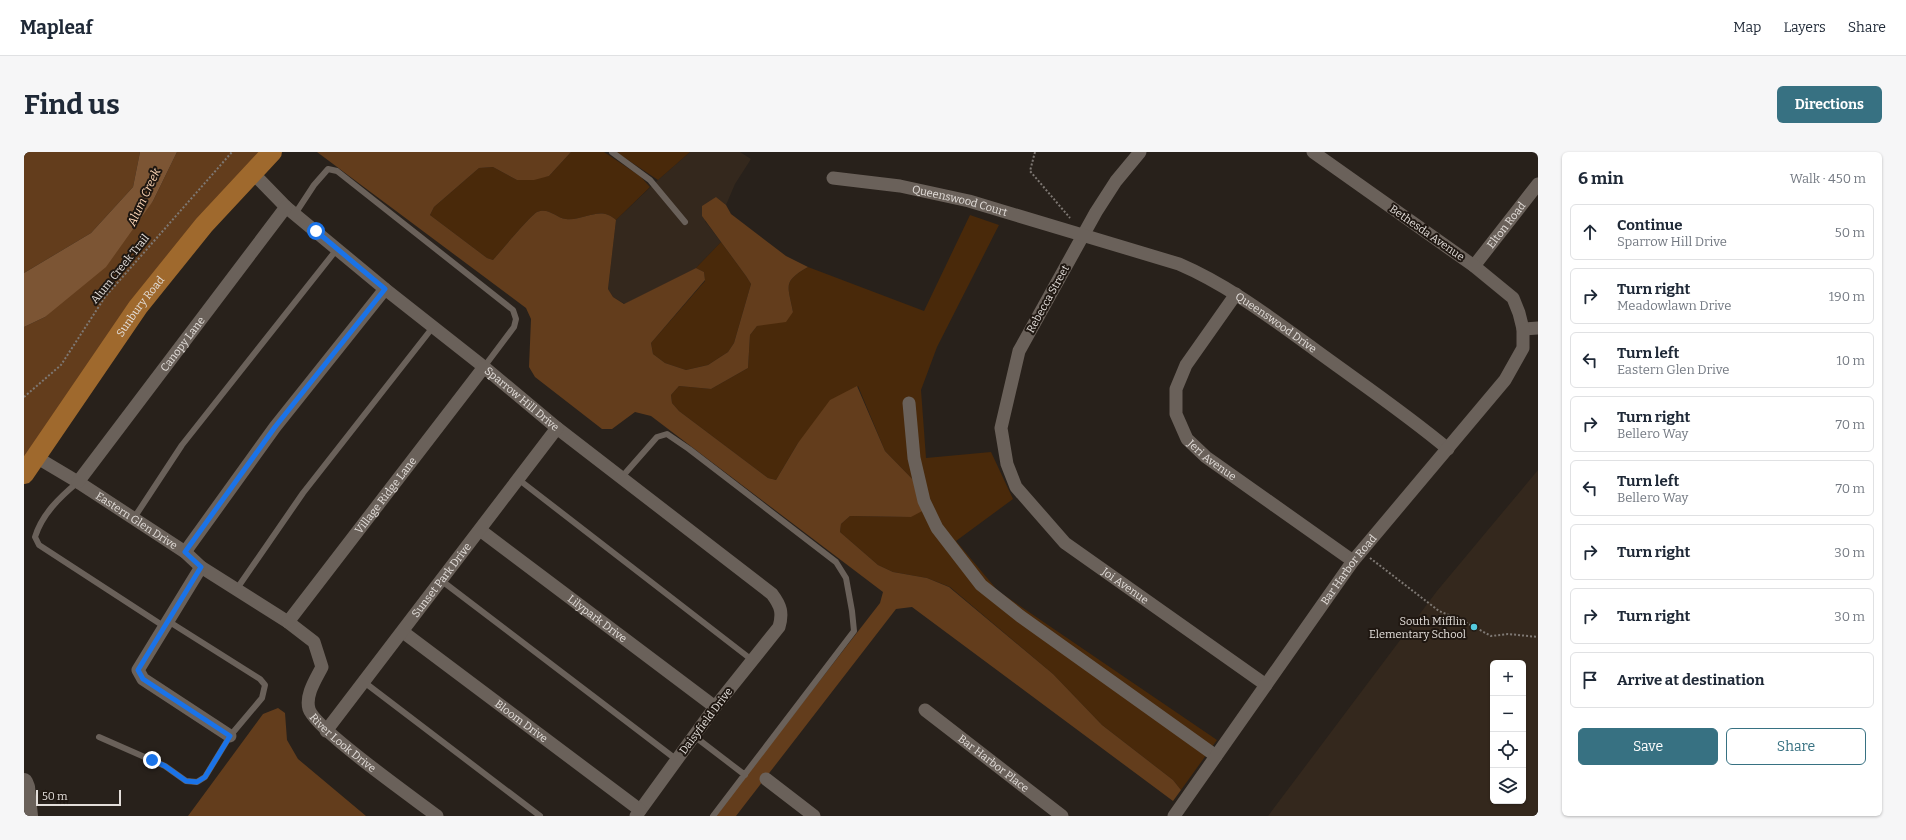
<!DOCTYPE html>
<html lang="en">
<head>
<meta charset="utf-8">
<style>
	body { margin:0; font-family:Bitter,serif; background:#f6f6f7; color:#1f2937 }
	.controls { position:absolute; right:12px; bottom:12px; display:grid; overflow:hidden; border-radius:6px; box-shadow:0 1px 3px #0004 }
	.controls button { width:36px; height:36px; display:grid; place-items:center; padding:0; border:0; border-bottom:1px solid #e0e1e3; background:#fff; color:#1f2937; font:20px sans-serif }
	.scale { position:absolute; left:12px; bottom:10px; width:85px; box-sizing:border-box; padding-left:4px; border:2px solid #e3deda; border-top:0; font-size:11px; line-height:14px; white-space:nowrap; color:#e3deda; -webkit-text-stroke:3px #1f1711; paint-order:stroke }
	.stop { position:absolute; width:12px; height:12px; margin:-9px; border:3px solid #1a73e8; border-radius:50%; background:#fff }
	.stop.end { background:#1a73e8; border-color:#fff; box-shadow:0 1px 4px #0008 }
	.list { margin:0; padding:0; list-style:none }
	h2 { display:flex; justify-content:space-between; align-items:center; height:52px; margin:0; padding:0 16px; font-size:17px }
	h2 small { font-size:13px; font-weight:400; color:#747a83 }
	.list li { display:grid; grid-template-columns:26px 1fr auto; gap:12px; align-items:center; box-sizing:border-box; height:56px; margin:0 8px 8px; padding:0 8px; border:1px solid #e0e1e3; border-radius:6px }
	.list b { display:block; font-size:15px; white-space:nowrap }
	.list p { margin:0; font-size:13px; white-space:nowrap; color:#747a83 }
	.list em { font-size:13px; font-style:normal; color:#747a83 }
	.actions { display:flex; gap:8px; padding:12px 16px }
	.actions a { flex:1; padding:9px 0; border:1px solid #377182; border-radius:6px; text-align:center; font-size:14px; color:#377182 }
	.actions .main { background:#377182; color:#fff }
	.icon { flex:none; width:22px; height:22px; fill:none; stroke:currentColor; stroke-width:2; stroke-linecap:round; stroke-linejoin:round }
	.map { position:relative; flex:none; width:1514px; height:664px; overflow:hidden; border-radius:6px }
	header { display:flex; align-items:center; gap:24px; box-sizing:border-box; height:56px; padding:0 20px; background:#fff; border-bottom:1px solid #e0e1e3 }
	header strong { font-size:19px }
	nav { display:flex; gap:22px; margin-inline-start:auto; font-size:14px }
	.intro { display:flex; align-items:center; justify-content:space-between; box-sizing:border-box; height:96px; padding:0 24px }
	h1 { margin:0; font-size:28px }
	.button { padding:10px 18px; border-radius:6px; background:#377182; color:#fff; font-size:14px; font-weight:700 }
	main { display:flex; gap:24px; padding:0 24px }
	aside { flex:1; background:#fff; border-radius:6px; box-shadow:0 1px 3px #0004 }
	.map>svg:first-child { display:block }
	.built { fill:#34281d; fill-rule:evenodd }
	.green { fill:#49290a }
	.forest { fill:#633d1c }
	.water { fill:#7c5534 }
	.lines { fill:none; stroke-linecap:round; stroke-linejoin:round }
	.path { stroke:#7e7873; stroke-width:2; stroke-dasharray:2 2; stroke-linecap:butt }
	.lane { stroke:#6a615a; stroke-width:6 }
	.street { stroke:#6a615a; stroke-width:13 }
	.secondary { stroke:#6a615a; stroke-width:18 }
	.primary { stroke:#9f692d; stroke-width:20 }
	.route { stroke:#1a73e8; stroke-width:5 }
	.poi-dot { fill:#54cade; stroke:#1f1711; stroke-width:1.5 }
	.labels { text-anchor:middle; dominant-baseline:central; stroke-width:4; stroke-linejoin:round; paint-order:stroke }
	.street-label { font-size:11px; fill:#e3deda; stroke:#1f1711 }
	.poi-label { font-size:11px; fill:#e3deda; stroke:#1f1711; text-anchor:end }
	.water-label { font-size:12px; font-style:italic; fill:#ffd8b8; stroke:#1f1711 }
</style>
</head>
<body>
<header>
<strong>Mapleaf</strong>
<nav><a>Map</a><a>Layers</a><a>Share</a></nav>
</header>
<div class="intro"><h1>Find us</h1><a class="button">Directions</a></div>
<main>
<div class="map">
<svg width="1514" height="664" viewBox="0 0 1514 664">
	<rect width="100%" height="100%" fill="#28211b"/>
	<path class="built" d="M666 0H716L727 7 711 32 702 53 692 45 681 69 697 90 672 116 601 152 589 145 584 137 592 68 634 28Z
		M1514 318V664H1244L1413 439ZM1469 511H1499V649H1469Z"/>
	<path class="green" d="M547 0H580L616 24 626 35 592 68C576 53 561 69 542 67 532 66 525 55 513 60 507 63 476 100 469 108L463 106 406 63 410 55 455 16 469 15 493 28 525 24Z
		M592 0H666L634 28Z
		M946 63 975 73 913 195 897 238 902 306 967 300 989 347 932 389 974 439 1193 588 1157 638 1149 628 1078 573 1029 522 926 435 903 426 869 420 854 413 816 380 817 372 826 364 887 365 899 338 861 299 834 234 774 291 752 328 744 326 655 259 648 251 647 243 655 234 687 237 724 216 726 183 733 174 769 160C764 133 758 130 784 115L900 159Z
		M697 90 722 124 727 132 710 191 704 200 684 213 662 218 641 211 629 202 627 191 681 129 680 120 672 116Z"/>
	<path class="forest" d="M0 0H116L109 35 67 81 0 121Z
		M153 0H237L0 309V175L21 165 129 49Z
		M293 0H547L525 24 510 28H493L469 15 455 16 410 55 406 63 463 106 469 108C476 100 507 63 513 60 525 55 532 66 542 67 561 69 576 53 592 68L584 137 589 145 600 152 672 116 680 120 681 128 627 191 629 202 641 211 662 218 684 213 704 200 710 191 727 132 722 124 678 64V54L692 45 702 53 707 62 762 104 784 115C758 130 764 133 769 160L762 170 733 174 726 183 724 216 687 237 655 234 647 243 648 251 655 259 744 326 752 328 774 291 806 248 833 234 861 299 899 338 902 357 887 365 826 364 817 372 816 380 854 413 869 420 903 426 925 435 1029 522 1078 573 1149 628 1157 638 1149 649 888 455 872 457 712 664H691L856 451 859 440 627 264 611 260 588 277H578L511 225 505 215 507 167 502 156Z
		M254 556 261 561 263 588 274 607 342 664H164L239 562Z"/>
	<path class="water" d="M116 0H153L129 49 82 115 21 165 0 175V121L67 81 109 35Z"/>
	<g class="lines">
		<path class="path" d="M1011 0 1006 19 1046 66
			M0 245 37 213 81 145 208 0
			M1346 406 1415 459 1439 469 1467 484 1484 482 1514 485"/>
		<path class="lane" d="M588 0 626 28 661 70
			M271 62 290 33 304 17 313 19 489 158 492 167 490 175 460 215
			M597 326 633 285 643 282 665 297 812 410 822 426 828 459 830 479 689 664
			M494 327 728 508
			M54 330C36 345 18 362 11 385L15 393 141 475
			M110 366 158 293 313 97
			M418 429 653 608
			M212 438 279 341 409 175
			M340 530 516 664
			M670 584 721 623
			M75 585 141 614 162 629 173 630 181 625 206 584 238 546 241 533 236 527 144 469"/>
		<g class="street">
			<path id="s1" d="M1116 0 1092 29 1072 60 995 199 977 276 983 312 992 335 1041 391 1242 533"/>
			<path id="s2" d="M228 20 262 55 361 137 460 215 533 276 748 442C757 454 759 461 755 475L691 555 612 664"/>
			<path id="s3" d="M809 26 876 34 945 49 1155 112C1204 133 1247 166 1290 197 1335 230 1381 261 1424 297"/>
			<path id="s4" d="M1450 114 1514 32"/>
			<path id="s5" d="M1212 142 1162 213 1152 237V262L1163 287 1182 305 1329 409"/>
			<path d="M1499 177 1514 176"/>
			<path d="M885 251 890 306 900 349 913 376 957 433 996 464 1192 604"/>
			<path id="s6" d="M12 305 54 330 161 400 177 415 264 470 290 490 298 515C292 527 281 543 285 557 291 577 391 647 413 664"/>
			<path id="s7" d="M54 330 262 55"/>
			<path id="s8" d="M456 378 691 555"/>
			<path d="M161 400 251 275 361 137"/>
			<path d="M177 415 114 518 119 527 206 584"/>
			<path id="s9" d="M264 470 460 215"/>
			<path id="s10" d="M379 480 616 658"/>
			<path id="s11" d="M901 558 1038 664"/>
			<path id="s12" d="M302 579 533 276"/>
			<path d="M742 627 790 664"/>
			<path id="s13" d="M1150 664 1329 409 1481 228 1499 196V177L1495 161 1489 146 1450 114 1289 0"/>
		</g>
		<path class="secondary" d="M0 630 2 635 5 664"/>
		<path class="primary" id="s14" d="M0 322 114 155 180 73 248 0"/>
	</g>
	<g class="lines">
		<path class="route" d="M128 608 141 614 162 629 173 630 181 625 206 584 119 527 114 518 177 415 161 400 251 275 361 137 292 79"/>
	</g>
	<circle class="poi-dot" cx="1450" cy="475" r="4"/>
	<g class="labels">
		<g class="street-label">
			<text stroke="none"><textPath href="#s3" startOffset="129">Queenswood Court</textPath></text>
			<text stroke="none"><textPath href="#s4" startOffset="52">Elton Road</textPath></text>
			<text transform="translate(1403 81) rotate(35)">Bethesda Avenue</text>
			<text transform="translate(96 117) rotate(-51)">Alum Creek Trail</text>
			<text transform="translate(1024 147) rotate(-61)">Rebecca Street</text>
			<text stroke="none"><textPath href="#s14" startOffset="204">Sunbury Road</textPath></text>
			<text stroke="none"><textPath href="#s3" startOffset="471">Queenswood Drive</textPath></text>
			<text stroke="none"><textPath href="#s7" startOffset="173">Canopy Lane</textPath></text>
			<text stroke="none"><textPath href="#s2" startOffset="353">Sparrow Hill Drive</textPath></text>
			<text stroke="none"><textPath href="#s5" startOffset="198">Jeri Avenue</textPath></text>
			<text stroke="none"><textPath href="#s9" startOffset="160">Village Ridge Lane</textPath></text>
			<text stroke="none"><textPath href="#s6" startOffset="119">Eastern Glen Drive</textPath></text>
			<text stroke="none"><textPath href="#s13" startOffset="302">Bar Harbor Road</textPath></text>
			<text stroke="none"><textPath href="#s12" startOffset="190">Sunset Park Drive</textPath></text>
			<text stroke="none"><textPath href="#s1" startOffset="522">Joi Avenue</textPath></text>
			<text stroke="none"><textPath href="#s8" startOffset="147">Lilypark Drive</textPath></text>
			<text stroke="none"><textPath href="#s10" startOffset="148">Bloom Drive</textPath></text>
			<text transform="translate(682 569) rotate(-53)">Daisyfield Drive</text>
			<text stroke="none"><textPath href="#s6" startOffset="454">River Look Drive</textPath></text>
			<text stroke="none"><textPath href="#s11" startOffset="87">Bar Harbor Place</textPath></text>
		</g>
		<g class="poi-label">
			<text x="1442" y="469">South Mifflin<tspan x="1442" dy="13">Elementary School</tspan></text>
		</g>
		<g class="water-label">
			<text transform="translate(120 45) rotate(-65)">Alum Creek</text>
		</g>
	</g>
</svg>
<div class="controls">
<button>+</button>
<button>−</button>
<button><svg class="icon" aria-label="locate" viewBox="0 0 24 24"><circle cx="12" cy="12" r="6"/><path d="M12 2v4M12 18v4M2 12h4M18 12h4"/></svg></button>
<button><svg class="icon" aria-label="layers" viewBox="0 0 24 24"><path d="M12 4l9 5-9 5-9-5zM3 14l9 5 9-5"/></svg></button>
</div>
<div class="scale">50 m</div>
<div class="stop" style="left:292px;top:79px"></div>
<div class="stop end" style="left:128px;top:608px"></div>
</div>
<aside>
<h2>6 min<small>Walk · 450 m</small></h2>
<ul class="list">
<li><svg class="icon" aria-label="ahead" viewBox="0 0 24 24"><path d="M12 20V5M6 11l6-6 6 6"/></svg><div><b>Continue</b><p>Sparrow Hill Drive</p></div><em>50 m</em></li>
<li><svg class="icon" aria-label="right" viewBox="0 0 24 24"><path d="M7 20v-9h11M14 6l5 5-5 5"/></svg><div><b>Turn right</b><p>Meadowlawn Drive</p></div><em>190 m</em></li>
<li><svg class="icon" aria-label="left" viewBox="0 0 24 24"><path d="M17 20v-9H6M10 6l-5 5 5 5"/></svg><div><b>Turn left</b><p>Eastern Glen Drive</p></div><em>10 m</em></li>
<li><svg class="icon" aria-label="right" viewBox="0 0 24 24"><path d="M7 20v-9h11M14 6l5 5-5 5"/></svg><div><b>Turn right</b><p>Bellero Way</p></div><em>70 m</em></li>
<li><svg class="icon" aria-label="left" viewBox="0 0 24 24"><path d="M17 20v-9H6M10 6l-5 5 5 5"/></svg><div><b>Turn left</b><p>Bellero Way</p></div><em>70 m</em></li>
<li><svg class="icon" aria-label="right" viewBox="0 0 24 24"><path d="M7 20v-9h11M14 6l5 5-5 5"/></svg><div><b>Turn right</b></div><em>30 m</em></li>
<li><svg class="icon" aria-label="right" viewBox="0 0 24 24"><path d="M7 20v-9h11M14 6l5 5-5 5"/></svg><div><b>Turn right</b></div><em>30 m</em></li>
<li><svg class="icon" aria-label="arrive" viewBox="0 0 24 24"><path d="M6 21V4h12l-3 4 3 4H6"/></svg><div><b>Arrive at destination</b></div></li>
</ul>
<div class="actions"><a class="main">Save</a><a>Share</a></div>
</aside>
</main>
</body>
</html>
